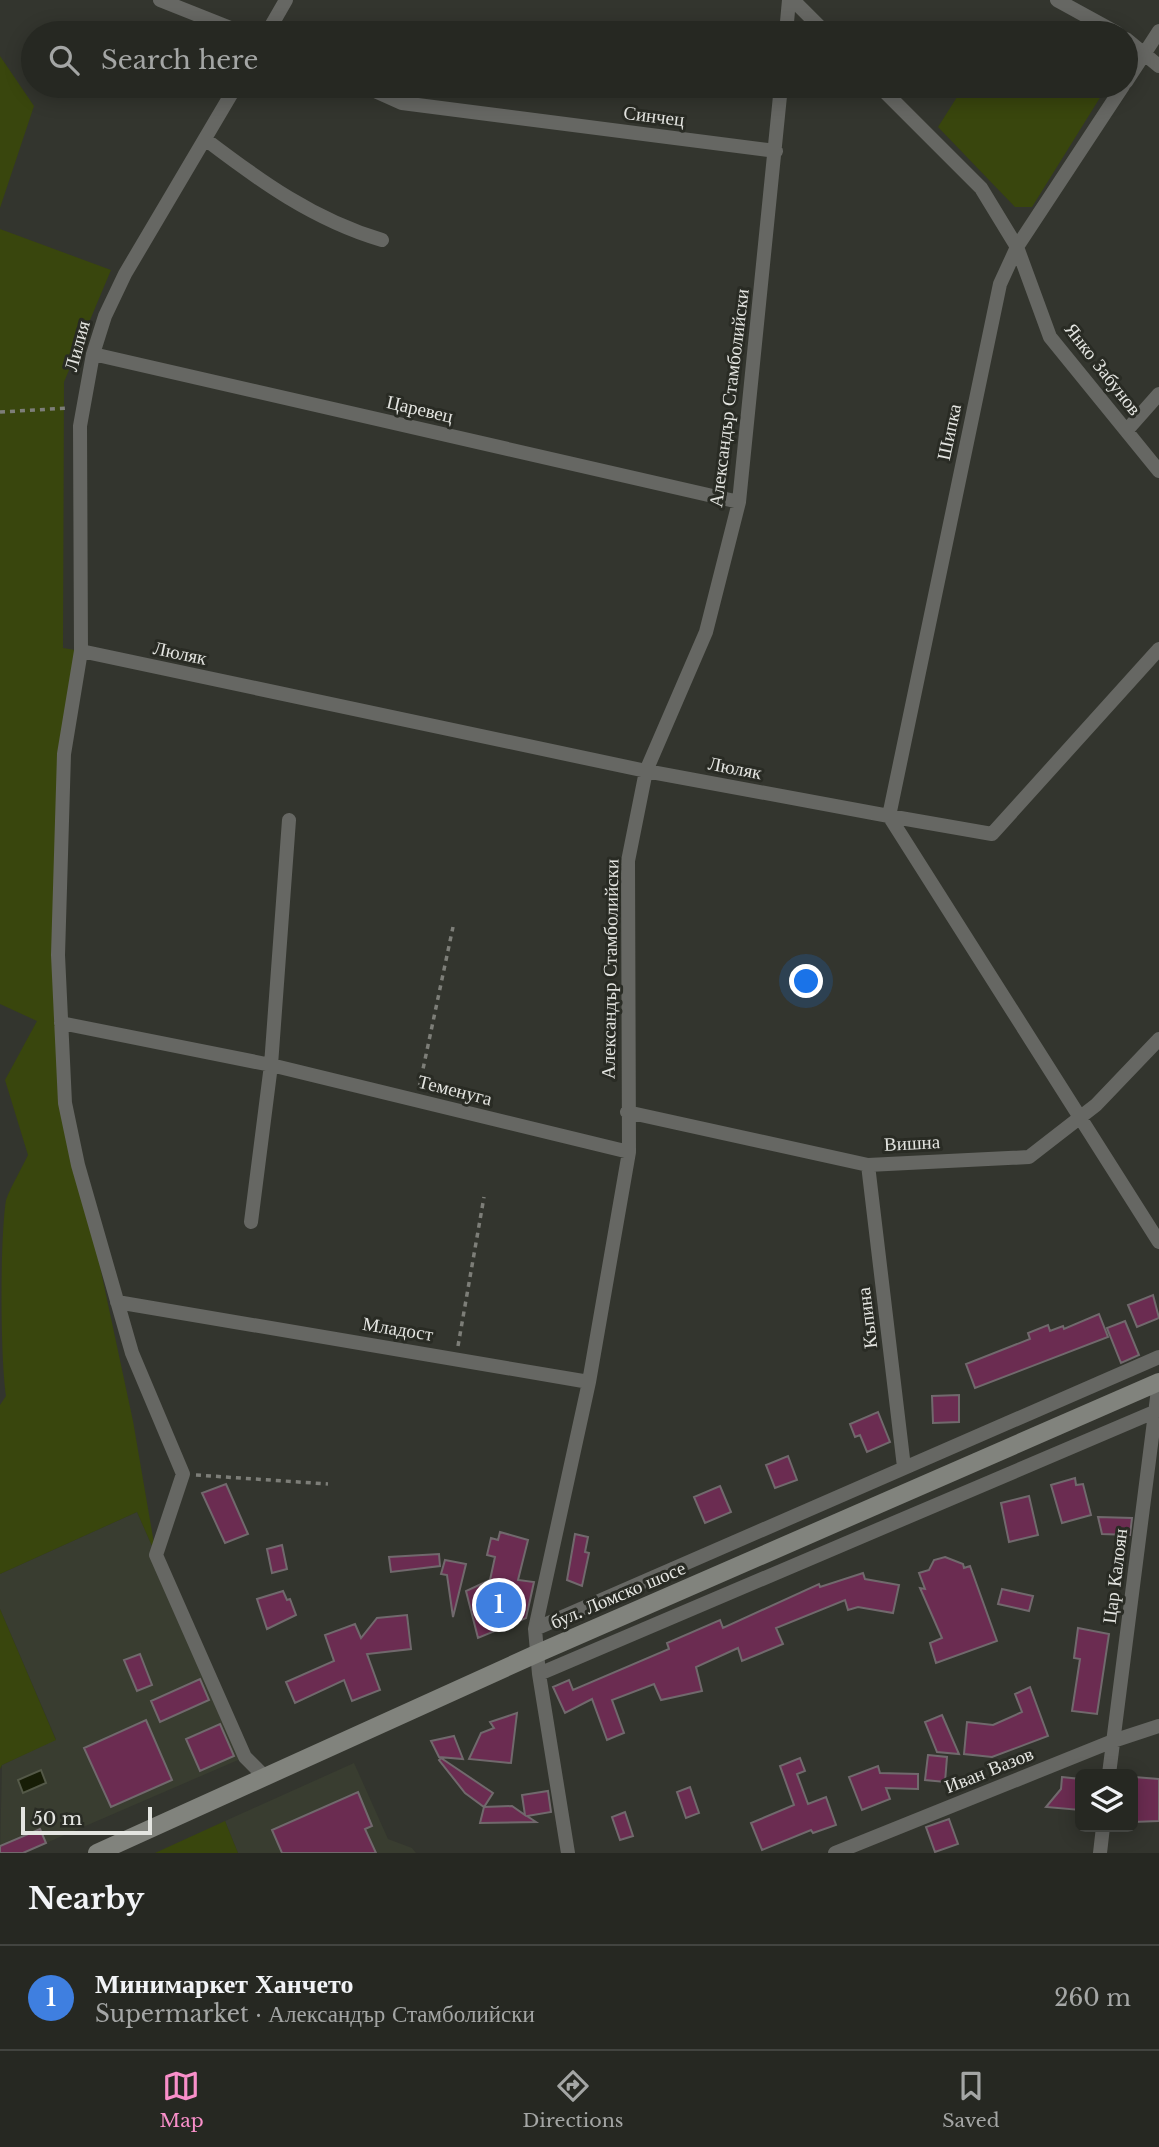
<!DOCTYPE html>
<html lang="en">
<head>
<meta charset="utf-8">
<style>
	body { margin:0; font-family:"Libre Baskerville",serif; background:#2e302a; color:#f1f3f6 }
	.controls { position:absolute; right:21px; bottom:21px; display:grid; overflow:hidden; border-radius:10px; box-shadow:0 4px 18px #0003 }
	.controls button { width:63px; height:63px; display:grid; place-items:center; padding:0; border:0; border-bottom:2px solid #424440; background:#262822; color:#f1f3f6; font:35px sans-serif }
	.scale { position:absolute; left:21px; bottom:18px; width:131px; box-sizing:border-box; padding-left:7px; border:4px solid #e4e5e1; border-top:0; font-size:19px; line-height:24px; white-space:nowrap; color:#e4e5e1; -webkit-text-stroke:5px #292b24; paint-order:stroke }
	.you { position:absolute; left:807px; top:982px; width:24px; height:24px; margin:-18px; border:5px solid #fff; border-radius:50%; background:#1a73e8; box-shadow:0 0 0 10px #1a73e833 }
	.badge { display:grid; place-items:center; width:46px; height:46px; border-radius:50%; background:#f98fca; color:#fff; font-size:23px; font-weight:700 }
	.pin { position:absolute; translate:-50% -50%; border:4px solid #fff; box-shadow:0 2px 7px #0006 }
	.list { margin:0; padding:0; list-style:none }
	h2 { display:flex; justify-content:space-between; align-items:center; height:91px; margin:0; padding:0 28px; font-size:30px }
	h2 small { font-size:23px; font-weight:400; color:#a4a6a5 }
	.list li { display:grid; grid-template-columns:46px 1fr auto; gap:21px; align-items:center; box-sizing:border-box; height:105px; padding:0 28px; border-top:2px solid #424440 }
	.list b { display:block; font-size:26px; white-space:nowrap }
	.list p { margin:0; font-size:23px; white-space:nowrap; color:#a4a6a5 }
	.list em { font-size:23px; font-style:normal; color:#a4a6a5 }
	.icon { flex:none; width:38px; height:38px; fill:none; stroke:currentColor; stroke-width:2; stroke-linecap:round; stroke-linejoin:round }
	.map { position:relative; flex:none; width:1159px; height:1853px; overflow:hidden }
	.search { position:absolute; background:#262822; box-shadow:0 4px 18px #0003; left:21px; right:21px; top:21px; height:77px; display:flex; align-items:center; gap:18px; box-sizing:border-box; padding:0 24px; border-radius:38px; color:#a4a6a5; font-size:26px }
	.sheet { height:196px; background:#262822 }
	nav { display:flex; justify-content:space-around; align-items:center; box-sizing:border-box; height:98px; border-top:2px solid #424440; background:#262822; font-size:19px; color:#a4a6a5 }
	nav a { display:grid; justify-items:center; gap:4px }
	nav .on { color:#f98fca }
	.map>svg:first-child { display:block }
	.built { fill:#393d30 }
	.green { fill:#39460d }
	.water { fill:#171d06; stroke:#545948; stroke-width:2 }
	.building { fill:#6b2c51; stroke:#71696d; stroke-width:2 }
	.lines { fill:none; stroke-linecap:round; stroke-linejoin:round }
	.path { stroke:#7d7e78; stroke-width:3.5; stroke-dasharray:5 5; stroke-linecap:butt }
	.minor { stroke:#666763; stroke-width:14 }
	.secondary { stroke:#81837d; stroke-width:18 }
	.labels { text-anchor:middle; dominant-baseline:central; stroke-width:6; stroke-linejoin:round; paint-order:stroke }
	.street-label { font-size:19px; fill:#e4e5e1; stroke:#292b24 }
</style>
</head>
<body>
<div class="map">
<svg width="1159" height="1853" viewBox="0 0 1159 1853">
	<rect width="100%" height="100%" fill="#33352e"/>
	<path class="built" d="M137 1512 245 1757 23 1853H0L2 1765 56 1739 0 1609V1574Z
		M354 1763 388 1839 412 1848 416 1853H238L225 1821Z"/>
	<path class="green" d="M0 56 34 106 0 208Z
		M964 86H1071L1101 96 1032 207H1015L938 127Z
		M0 229 111 270 64 382 63 648 81 651 64 754 65 1103 133 1421 156 1555 137 1512 0 1574V1405L6 1396C0 1352 0 1239 6 1200 12 1184 21 1170 28 1155L5 1080 37 1021 0 1004Z
		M0 1609 56 1740 2 1765 0 1769Z
		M225 1821 238 1853H155Z"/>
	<path class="water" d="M41 1770 46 1783 23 1793 18 1780Z"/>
	<path class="building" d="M1153 1295 1159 1318 1137 1327 1128 1305Z
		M1099 1314 1108 1337 975 1388 966 1364 1030 1339 1028 1333 1048 1325 1050 1331 1063 1326 1064 1329Z
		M1125 1321 1139 1355 1121 1363 1107 1328Z
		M959 1395V1422L933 1423 932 1396Z
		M878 1412 890 1442 867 1452 860 1435 855 1437 850 1424Z
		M788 1456 797 1480 775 1488 766 1465Z
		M1075 1478 1076 1485 1083 1484 1091 1515 1062 1523 1051 1485Z
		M226 1484 248 1534 225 1543 202 1493Z
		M720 1486 731 1512 705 1523 694 1497Z
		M1029 1496 1038 1535 1009 1542 1001 1503Z
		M1098 1517 1132 1518 1130 1535 1102 1534Z
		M500 1532 528 1540 518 1580 534 1582 526 1618 478 1638 466 1591 490 1580 495 1557 487 1555 491 1538 498 1540Z
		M575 1534 588 1537 585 1552 589 1553 582 1586 567 1580Z
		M282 1545 287 1569 272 1573 267 1549Z
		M439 1554 440 1566 391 1572 389 1557Z
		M945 1557 963 1564 964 1568 970 1566 997 1641 936 1663 930 1643 942 1638 920 1588 925 1589 919 1573 929 1570 934 1560Z
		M445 1560 466 1564 453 1617 447 1575 441 1574Z
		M863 1573 865 1579 899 1585 893 1613 858 1607 848 1610 845 1600 776 1628 783 1644 742 1661 738 1648 696 1667 702 1691 661 1700 654 1684 612 1700 624 1733 607 1740 592 1699 565 1713 553 1687 569 1680 573 1690 669 1649 667 1643 720 1620 723 1628 819 1584 820 1587Z
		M1002 1589 1033 1596 1029 1611 998 1604Z
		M283 1591 287 1600 290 1599 296 1615 267 1629 257 1599Z
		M407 1615 411 1649 367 1654 380 1690 352 1701 344 1680 295 1703 286 1682 334 1661 325 1635 355 1624 361 1638 377 1618Z
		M1078 1628 1109 1634 1097 1714 1072 1711 1080 1659 1074 1658Z
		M140 1654 152 1685 137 1691 124 1660Z
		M200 1679 209 1700 160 1722 151 1701Z
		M1030 1687 1048 1736 992 1757 964 1754 967 1722 993 1725 1022 1712 1015 1694Z
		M517 1713 511 1763 469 1759 481 1733 494 1728 490 1722Z
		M942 1715 959 1754 937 1752 925 1722Z
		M146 1720 172 1780 111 1807 84 1748Z
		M220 1724 234 1756 200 1771 186 1739Z
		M454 1736 463 1759 439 1757 431 1741Z
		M928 1755 947 1757 945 1782 925 1780Z
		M441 1758 493 1793 484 1807 465 1793 439 1760Z
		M800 1758 805 1771 797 1774 808 1804 826 1797 836 1825 813 1833 811 1830 762 1850 751 1823 794 1805 780 1766Z
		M878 1766 880 1773 918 1774V1789L886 1788 890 1799 862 1810 849 1777Z
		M1062 1777 1080 1779V1810L1046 1807 1061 1789Z
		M1134 1777 1159 1779V1821L1133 1822Z
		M690 1787 699 1813 686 1818 677 1792Z
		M548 1791 551 1812 527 1816 536 1822 480 1823 484 1807 512 1806 525 1815 522 1795Z
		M358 1792 372 1826 365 1829 376 1853H282L272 1830Z
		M625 1812 633 1836 620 1840 612 1817Z
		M949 1819 958 1844 935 1852 926 1827Z
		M40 1829 46 1843 23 1853H0V1846Z"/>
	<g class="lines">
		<path class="path" d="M0 412 69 408
			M419 1088 453 927
			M458 1346 484 1197
			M196 1475 328 1484"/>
		<path class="minor" d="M160 0 243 33
			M793 0 826 33
			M1057 0 1117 33
			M267 33 286 0
			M786 33 789 0
			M1126 39 1159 66
			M1126 82 1159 31
			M236 86 125 274 105 316 93 354 80 426 81 651 64 754 58 955 65 1103 78 1165 132 1353 183 1474 156 1555 245 1757 266 1778
			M364 86 402 103 776 151
			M879 86 981 188 1017 247 1050 337 1159 471
			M1123 86 1017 247 1000 284 889 816 992 834 1159 649
			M205 139C260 181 314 220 382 240
			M93 354 739 502
			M1127 430 1159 394
			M81 651 646 771 889 816 1159 1242
			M61 1023 271 1065 629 1152
			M627 1112 868 1165 1029 1157 1096 1105 1159 1039
			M868 1165 904 1467
			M251 1222 271 1065 289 820
			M117 1302 589 1382
			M535 1629 1159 1357
			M539 1674 1159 1410
			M1109 1774 1159 1382
			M568 1853 539 1674 535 1629 589 1382 629 1152 628 861 646 771 706 632 739 502 781 86
			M835 1853 1113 1741 1159 1726
			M1100 1853 1103 1827"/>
		<path class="secondary" d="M97 1853 536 1654 1159 1382"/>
	</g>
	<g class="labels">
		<g class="street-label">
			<text transform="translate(654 116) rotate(7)">Синчец</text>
			<text transform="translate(77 346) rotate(-75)">Лилия</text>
			<text transform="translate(1103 369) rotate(52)">Янко Забунов</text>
			<text transform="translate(729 398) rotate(-83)">Александър Стамболийски</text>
			<text transform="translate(420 409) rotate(13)">Царевец</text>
			<text transform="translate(949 432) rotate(-78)">Шипка</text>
			<text transform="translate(180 653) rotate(12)">Люляк</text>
			<text transform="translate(735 768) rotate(11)">Люляк</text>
			<text transform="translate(610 969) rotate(-89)">Александър Стамболийски</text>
			<text transform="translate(455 1090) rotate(14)">Теменуга</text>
			<text transform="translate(912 1143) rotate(-3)">Вишна</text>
			<text transform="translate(867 1318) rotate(-97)">Къпина</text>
			<text transform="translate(398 1329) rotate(9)">Младост</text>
			<text transform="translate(1115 1576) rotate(-83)">Цар Калоян</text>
			<text transform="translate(618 1595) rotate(-23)">бул. Ломско шосе</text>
			<text transform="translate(989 1770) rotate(-22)">Иван Вазов</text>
		</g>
	</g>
</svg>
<div class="controls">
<button><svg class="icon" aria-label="layers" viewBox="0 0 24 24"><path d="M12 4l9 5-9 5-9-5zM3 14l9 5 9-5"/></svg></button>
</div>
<div class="scale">50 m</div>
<div class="you"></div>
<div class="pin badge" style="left:499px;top:1605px;background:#3f7fe0">1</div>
<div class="search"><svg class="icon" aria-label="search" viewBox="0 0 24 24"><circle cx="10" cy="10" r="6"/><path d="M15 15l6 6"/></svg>Search here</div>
</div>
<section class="sheet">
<h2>Nearby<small></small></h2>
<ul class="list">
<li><span class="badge" style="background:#3f7fe0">1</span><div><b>Минимаркет Ханчето</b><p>Supermarket · Александър Стамболийски</p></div><em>260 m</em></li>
</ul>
</section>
<nav>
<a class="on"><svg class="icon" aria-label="map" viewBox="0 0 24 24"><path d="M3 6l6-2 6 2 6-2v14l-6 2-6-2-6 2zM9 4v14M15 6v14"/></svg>Map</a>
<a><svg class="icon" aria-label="directions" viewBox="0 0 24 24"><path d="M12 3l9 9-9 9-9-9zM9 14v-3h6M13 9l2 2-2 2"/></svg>Directions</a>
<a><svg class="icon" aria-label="saved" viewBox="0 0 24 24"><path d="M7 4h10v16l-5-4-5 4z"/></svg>Saved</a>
</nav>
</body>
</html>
